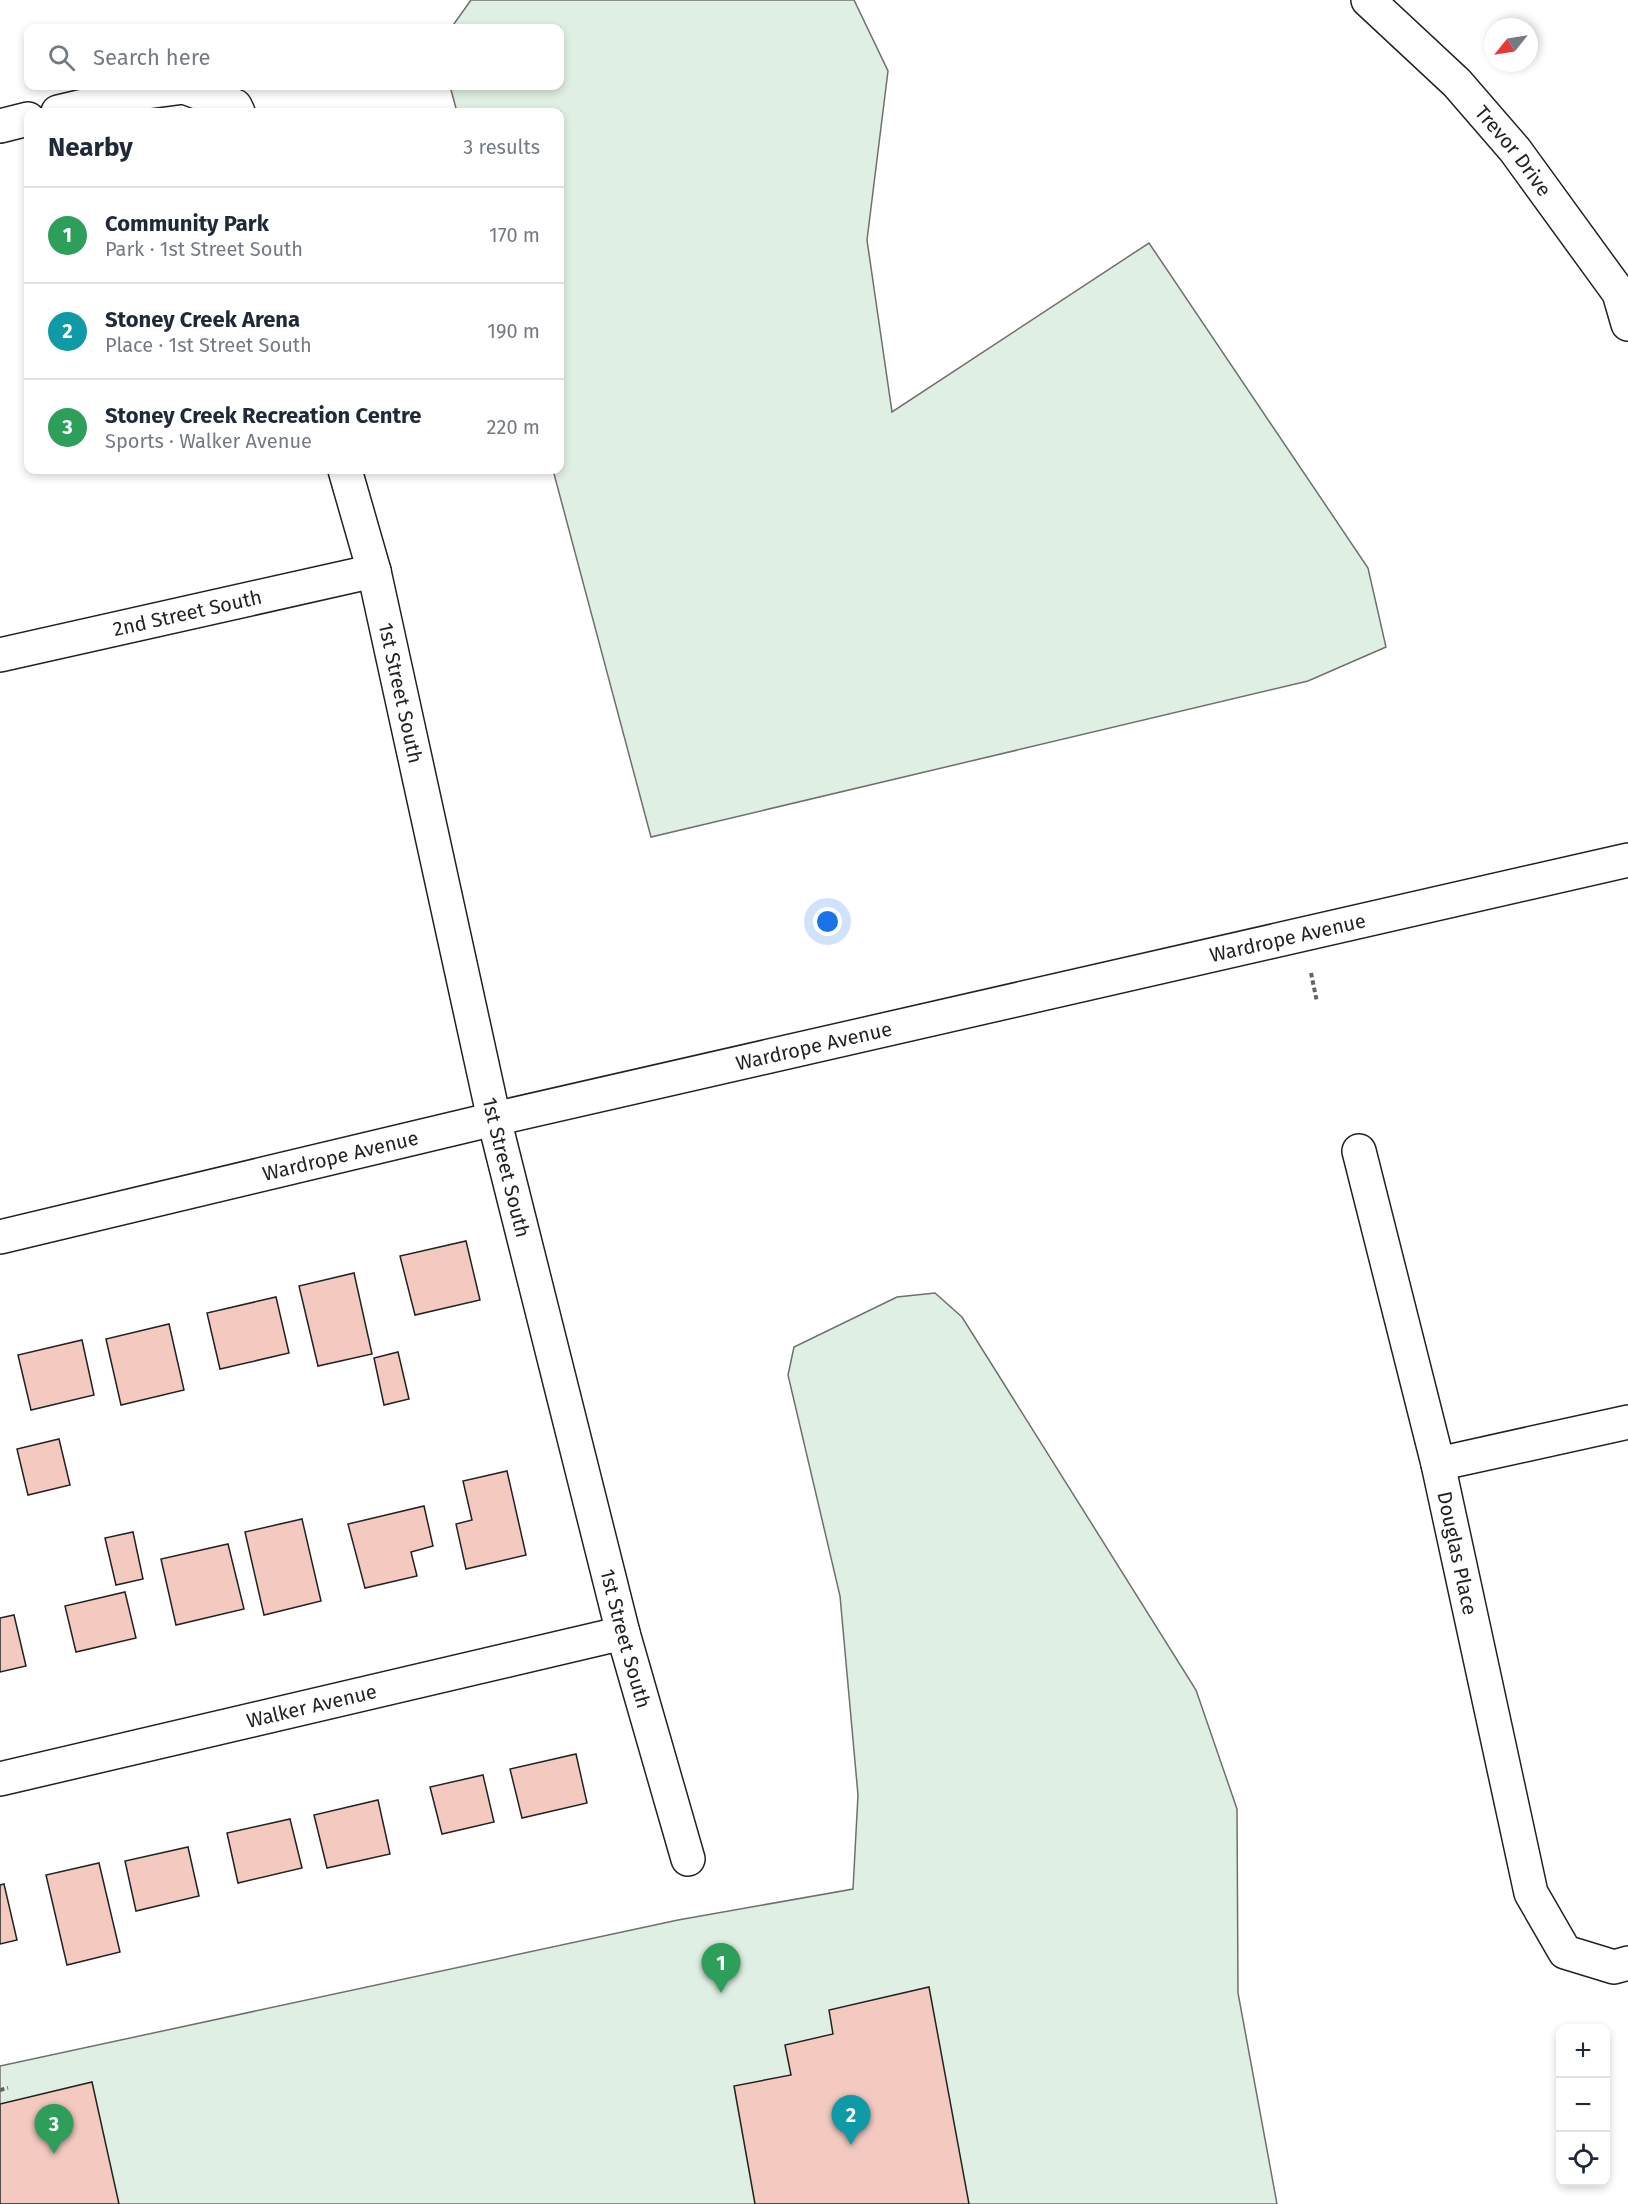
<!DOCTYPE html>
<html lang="en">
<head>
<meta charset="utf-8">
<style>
	body { margin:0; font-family:"Fira Sans",sans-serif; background:#f6f6f7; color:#1f2937 }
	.controls { position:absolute; right:18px; bottom:18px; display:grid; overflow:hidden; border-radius:12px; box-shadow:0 3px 9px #0003 }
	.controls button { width:54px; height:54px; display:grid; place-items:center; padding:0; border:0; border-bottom:2px solid #e0e1e3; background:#fff; color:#1f2937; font:30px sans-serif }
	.compass { position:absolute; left:1484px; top:18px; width:54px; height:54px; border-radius:50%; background:#fff; box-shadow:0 3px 9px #0003; rotate:240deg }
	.you { position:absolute; left:828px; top:922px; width:21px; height:21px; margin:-15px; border:4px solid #fff; border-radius:50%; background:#1a73e8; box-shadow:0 0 0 9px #1a73e833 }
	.badge { display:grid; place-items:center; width:39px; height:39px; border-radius:50%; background:#0f766e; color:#fff; font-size:20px; font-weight:700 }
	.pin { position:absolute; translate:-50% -50px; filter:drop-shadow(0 2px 3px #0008) }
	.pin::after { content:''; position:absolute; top:32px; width:21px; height:18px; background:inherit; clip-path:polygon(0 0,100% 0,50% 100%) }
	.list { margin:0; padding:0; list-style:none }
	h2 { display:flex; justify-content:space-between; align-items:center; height:78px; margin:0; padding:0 24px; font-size:26px }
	h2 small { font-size:20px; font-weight:400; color:#747a83 }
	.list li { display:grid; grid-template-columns:39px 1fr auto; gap:18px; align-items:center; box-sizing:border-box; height:96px; padding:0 24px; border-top:2px solid #e0e1e3 }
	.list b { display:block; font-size:22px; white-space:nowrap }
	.list p { margin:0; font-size:20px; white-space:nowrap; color:#747a83 }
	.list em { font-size:20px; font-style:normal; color:#747a83 }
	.icon { flex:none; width:33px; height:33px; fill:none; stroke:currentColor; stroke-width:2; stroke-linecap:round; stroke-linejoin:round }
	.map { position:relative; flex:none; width:1628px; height:2204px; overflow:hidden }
	.search { position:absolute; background:#fff; box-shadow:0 3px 9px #0003; left:24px; top:24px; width:540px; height:66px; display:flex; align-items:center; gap:15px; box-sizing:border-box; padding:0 21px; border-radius:12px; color:#747a83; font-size:22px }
	.panel { position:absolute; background:#fff; box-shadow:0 3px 9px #0003; left:24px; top:108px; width:540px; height:366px; border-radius:12px }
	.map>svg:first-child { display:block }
	.green { fill:#e0efe3; stroke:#6f6f6f; stroke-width:1.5 }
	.building { fill:#f3c9c0; stroke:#222; stroke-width:1.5 }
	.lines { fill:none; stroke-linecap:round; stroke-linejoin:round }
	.minor-casing { stroke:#222; stroke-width:36 }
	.path { stroke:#646464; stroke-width:4; stroke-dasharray:4.5 3; stroke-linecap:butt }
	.minor { stroke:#fff; stroke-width:33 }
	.labels { text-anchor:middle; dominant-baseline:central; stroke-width:4.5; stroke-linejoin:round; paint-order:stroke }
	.street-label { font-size:20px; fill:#222; stroke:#fff }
</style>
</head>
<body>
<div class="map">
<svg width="1628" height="2204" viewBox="0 0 1628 2204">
	<rect width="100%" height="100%" fill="#fff"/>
	<path class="green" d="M471 0H854L888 71 867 240 892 412 1149 243 1368 568 1386 647 1308 681 651 837 553 470H560V112H457L450 86H560V28H451Z
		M935 1293 962 1317 1196 1690 1237 1809 1238 1993 1277 2204H0V2066L678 1920 853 1889 858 1795 840 1596 788 1375 794 1347 897 1297Z"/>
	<path class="building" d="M466 1241 480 1300 415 1315 400 1256Z
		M354 1273 372 1354 318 1366 299 1286Z
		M276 1297 289 1353 220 1369 207 1313Z
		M169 1324 184 1390 121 1405 106 1339Z
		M82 1340 94 1395 31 1410 18 1355Z
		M398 1352 409 1399 384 1405 374 1358Z
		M59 1439 70 1485 28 1495 17 1449Z
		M507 1471 526 1555 466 1569 456 1524 472 1520 463 1481Z
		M424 1506 433 1546 411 1552 417 1576 365 1588 348 1524Z
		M302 1519 321 1601 264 1615 245 1532Z
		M133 1532 143 1579 116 1585 105 1538Z
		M228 1544 244 1609 176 1625 161 1559Z
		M125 1592 136 1638 76 1652 65 1606Z
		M14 1615 26 1666 0 1672V1618Z
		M576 1754 587 1803 522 1818 510 1769Z
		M483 1775 494 1822 442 1834 430 1787Z
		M378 1800 390 1854 327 1868 314 1815Z
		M290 1819 302 1868 238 1883 227 1833Z
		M188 1847 199 1896 136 1911 125 1861Z
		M99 1863 120 1952 67 1965 46 1875Z
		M4 1884 17 1940 0 1944V1885Z
		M929 1987 969 2204H755L734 2086 791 2075 785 2045 833 2034 829 2010Z
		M92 2082 119 2204H0V2104Z"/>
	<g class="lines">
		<g class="minor-casing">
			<g id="minor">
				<path id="s1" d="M1368 0 1457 83 1515 150 1619 293 1628 324"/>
				<path d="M58 112 139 93 184 87 235 106 238 112"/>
				<path d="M0 126 28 119"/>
				<path id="s2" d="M345 470 374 571 494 1119 623 1633 688 1859"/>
				<path id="s3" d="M0 655 374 571"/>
				<path id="s4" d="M1359 1151 1438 1464 1531 1893 1565 1952 1614 1967 1628 1963"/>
				<path id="s5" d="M0 1237 494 1119 1628 860"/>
				<path d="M1438 1464 1628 1422"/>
				<path id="s6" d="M0 1779 623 1633"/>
			</g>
		</g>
		<path class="path" d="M1311 973 1317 1002
			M0 2090 8 2088"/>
		<use href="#minor" class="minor"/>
	</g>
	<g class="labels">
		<g class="street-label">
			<text stroke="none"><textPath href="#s1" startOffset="210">Trevor Drive</textPath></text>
			<text stroke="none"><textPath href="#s3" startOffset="192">2nd Street South</textPath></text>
			<text stroke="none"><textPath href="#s2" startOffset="230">1st Street South</textPath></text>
			<text stroke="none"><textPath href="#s5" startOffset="1322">Wardrope Avenue</textPath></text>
			<text stroke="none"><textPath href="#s5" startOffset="836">Wardrope Avenue</textPath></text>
			<text stroke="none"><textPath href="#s5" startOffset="350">Wardrope Avenue</textPath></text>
			<text stroke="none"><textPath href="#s2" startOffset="716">1st Street South</textPath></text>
			<text stroke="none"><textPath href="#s4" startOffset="414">Douglas Place</textPath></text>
			<text stroke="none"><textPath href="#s2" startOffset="1202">1st Street South</textPath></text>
			<text stroke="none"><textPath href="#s6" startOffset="320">Walker Avenue</textPath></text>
		</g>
	</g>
</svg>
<div class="controls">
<button>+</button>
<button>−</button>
<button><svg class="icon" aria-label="locate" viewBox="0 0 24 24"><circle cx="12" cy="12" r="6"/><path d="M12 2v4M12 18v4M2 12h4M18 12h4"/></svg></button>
</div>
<svg class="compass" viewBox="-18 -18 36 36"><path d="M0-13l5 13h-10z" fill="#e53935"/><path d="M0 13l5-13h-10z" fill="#747a83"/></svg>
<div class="you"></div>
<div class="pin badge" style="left:721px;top:1993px;background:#2e9e5b">1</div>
<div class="pin badge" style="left:851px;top:2145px;background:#0f9aa8">2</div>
<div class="pin badge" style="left:54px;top:2154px;background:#2e9e5b">3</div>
<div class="search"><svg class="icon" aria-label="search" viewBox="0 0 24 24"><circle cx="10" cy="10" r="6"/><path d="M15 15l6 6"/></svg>Search here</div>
<section class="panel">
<h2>Nearby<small>3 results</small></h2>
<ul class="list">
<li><span class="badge" style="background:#2e9e5b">1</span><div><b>Community Park</b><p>Park · 1st Street South</p></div><em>170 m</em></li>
<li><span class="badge" style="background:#0f9aa8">2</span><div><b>Stoney Creek Arena</b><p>Place · 1st Street South</p></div><em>190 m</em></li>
<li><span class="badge" style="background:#2e9e5b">3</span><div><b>Stoney Creek Recreation Centre</b><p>Sports · Walker Avenue</p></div><em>220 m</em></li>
</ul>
</section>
</div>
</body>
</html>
